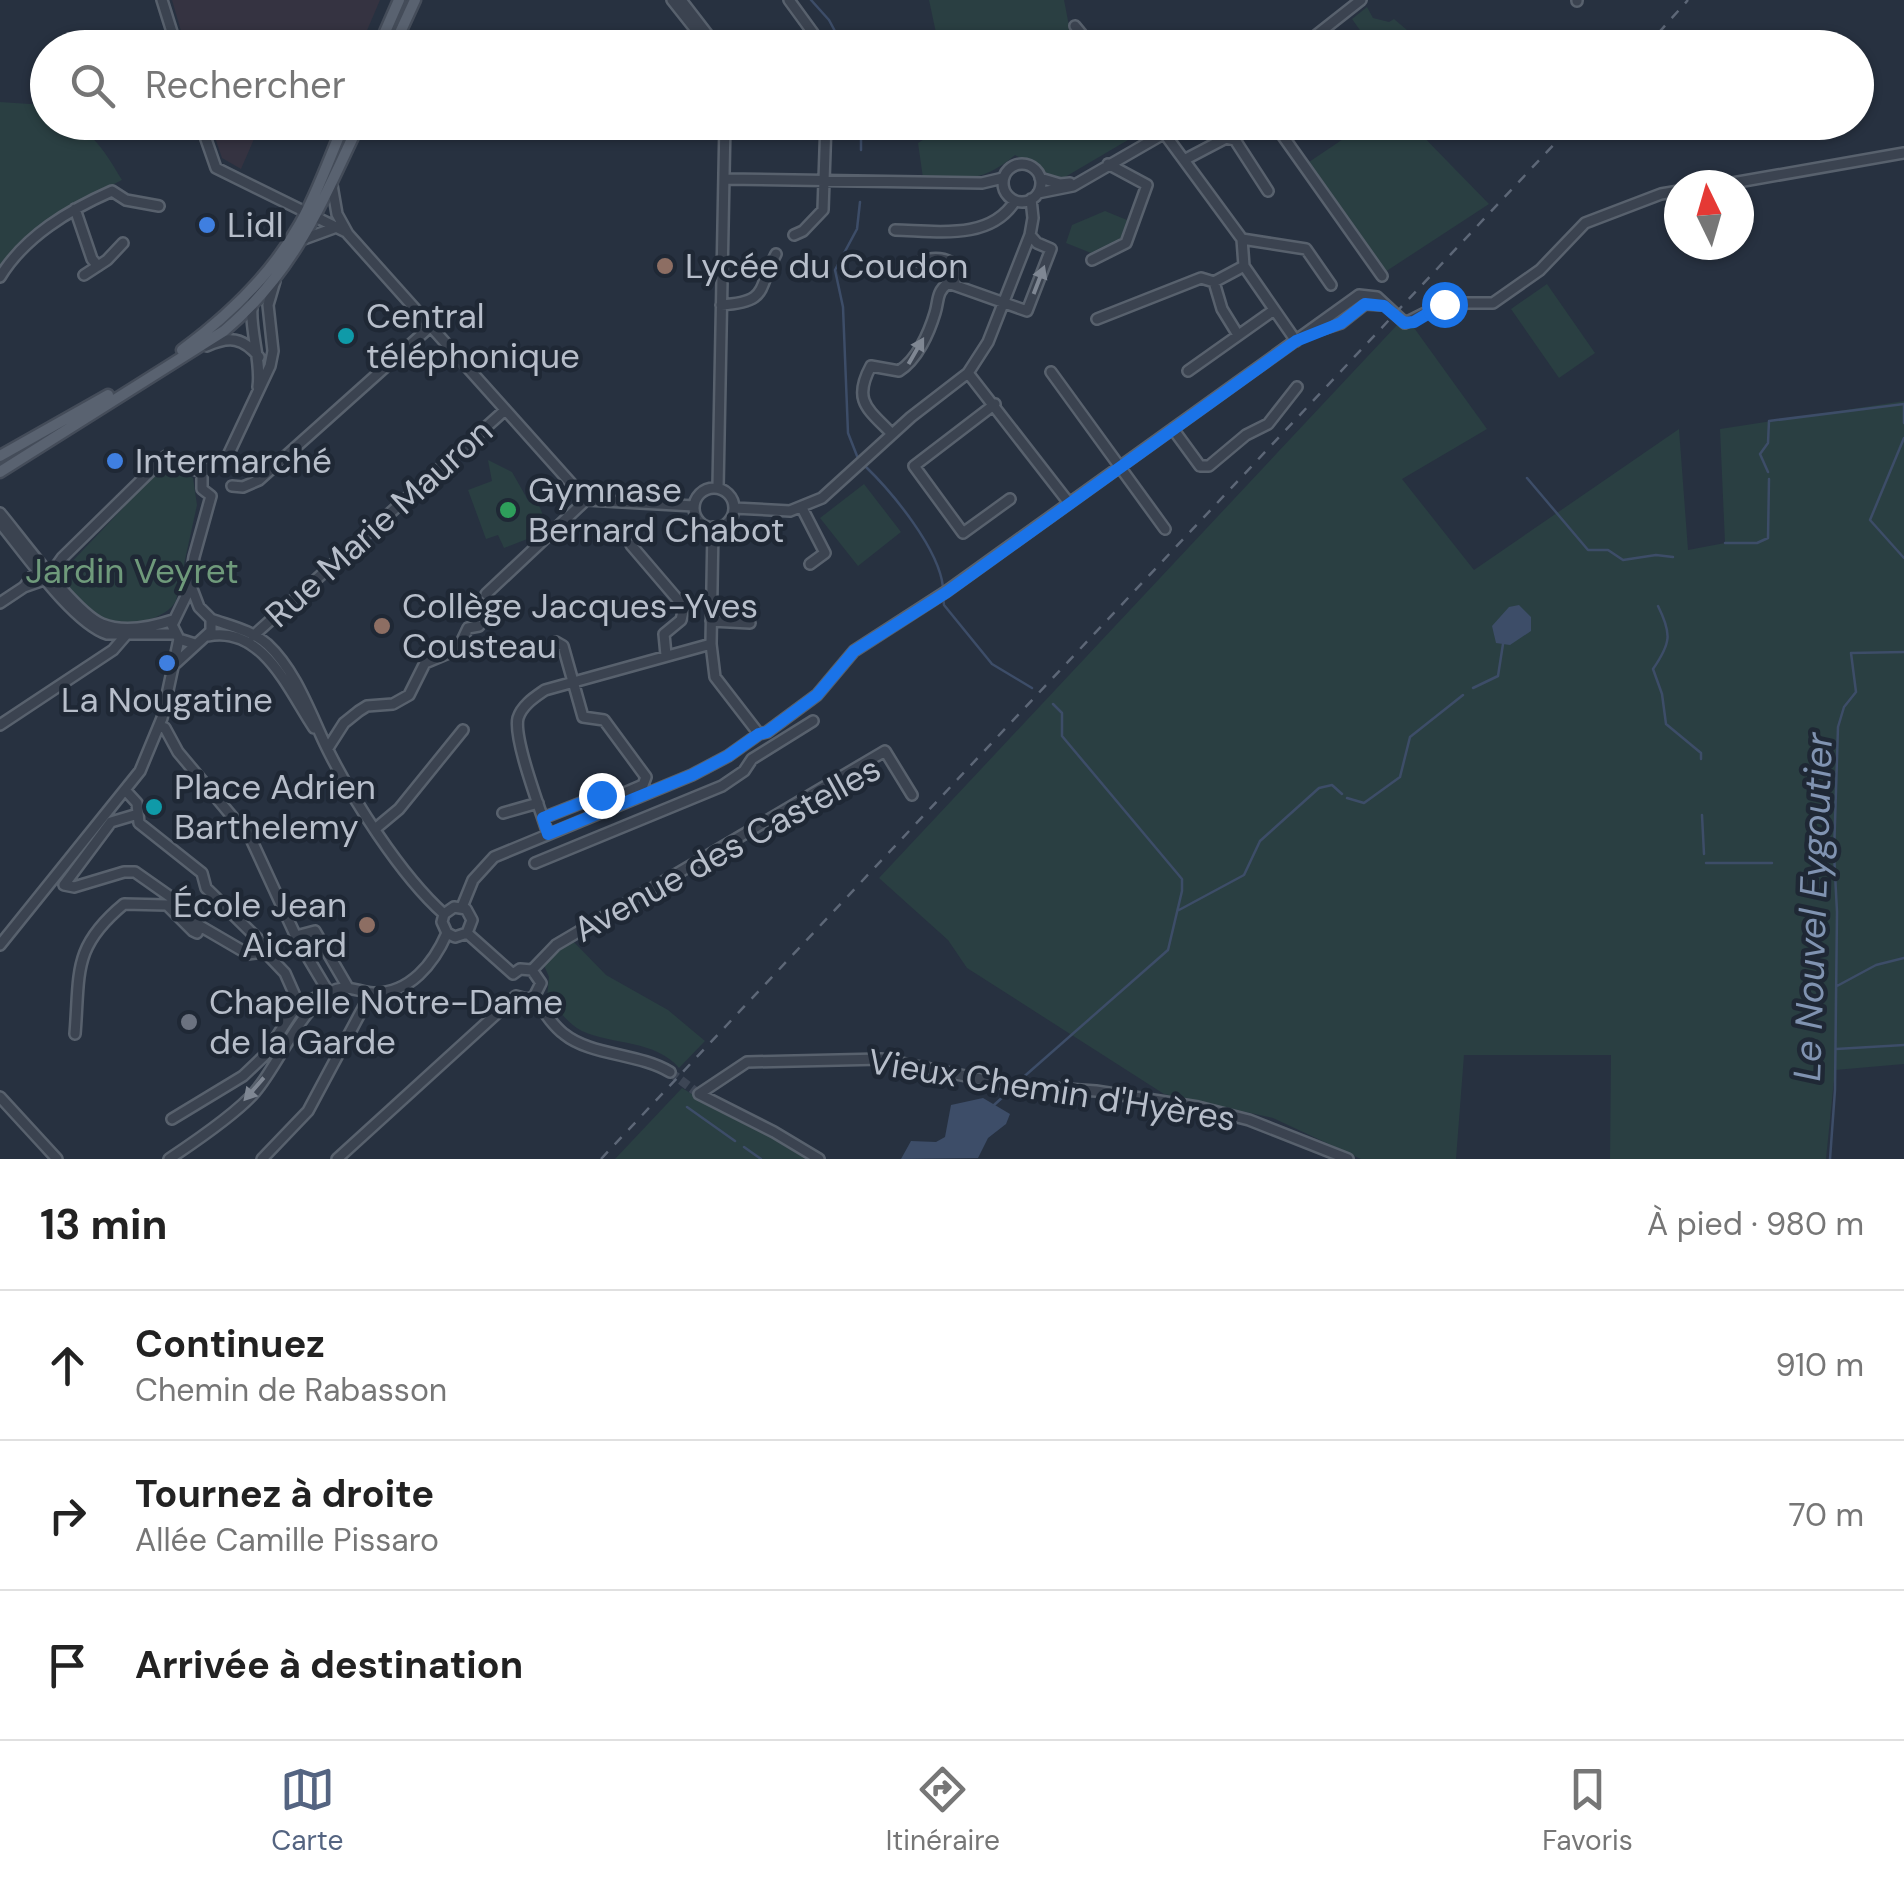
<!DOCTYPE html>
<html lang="fr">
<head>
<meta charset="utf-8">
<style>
	body { margin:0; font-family:"DM Sans",sans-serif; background:#f6f6f6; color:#222 }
	.compass { position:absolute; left:1664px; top:170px; width:90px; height:90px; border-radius:50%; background:#fff; box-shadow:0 2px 8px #0004; rotate:355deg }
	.stop { position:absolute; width:30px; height:30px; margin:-22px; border:8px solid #1a73e8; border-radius:50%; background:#fff }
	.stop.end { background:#1a73e8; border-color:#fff; box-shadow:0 2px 10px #0008 }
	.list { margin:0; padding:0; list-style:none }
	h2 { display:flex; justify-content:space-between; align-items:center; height:130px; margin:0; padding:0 40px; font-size:42px }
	h2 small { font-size:32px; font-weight:400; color:#767676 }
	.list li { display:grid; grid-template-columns:65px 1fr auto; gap:30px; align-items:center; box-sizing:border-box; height:150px; padding:0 40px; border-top:2px solid #e0e0e0 }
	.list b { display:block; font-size:38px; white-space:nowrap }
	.list p { margin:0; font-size:32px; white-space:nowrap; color:#767676 }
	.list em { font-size:32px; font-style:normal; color:#767676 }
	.icon { flex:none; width:55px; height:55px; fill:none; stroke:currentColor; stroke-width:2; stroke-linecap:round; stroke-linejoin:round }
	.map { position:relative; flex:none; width:1904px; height:1159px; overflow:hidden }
	.search { position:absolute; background:#fff; box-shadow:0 2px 8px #0004; left:30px; right:30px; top:30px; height:110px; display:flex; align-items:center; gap:25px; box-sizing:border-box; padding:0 35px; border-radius:55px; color:#767676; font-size:38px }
	.sheet { height:580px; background:#fff }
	nav { display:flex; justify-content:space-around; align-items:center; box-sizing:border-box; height:140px; border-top:2px solid #e0e0e0; background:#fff; font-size:28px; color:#767676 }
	nav a { display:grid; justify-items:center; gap:5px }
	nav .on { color:#546481 }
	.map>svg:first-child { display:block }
	.medical { fill:#353341 }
	.green { fill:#2a3f42 }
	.water { fill:#3d4d68 }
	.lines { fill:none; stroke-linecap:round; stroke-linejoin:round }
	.stream { stroke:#3d4d68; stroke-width:2.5 }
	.minor-tunnel { stroke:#3d4655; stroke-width:9; stroke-dasharray:9 4.5; stroke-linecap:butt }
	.minor-casing { stroke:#58616d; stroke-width:14 }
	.major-casing { stroke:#444c59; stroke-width:15 }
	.minor { stroke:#3b4350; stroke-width:9 }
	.major { stroke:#596270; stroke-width:10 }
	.rail { stroke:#5d6777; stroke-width:2.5; stroke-dasharray:10 10; stroke-linecap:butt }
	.oneway { fill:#7f8793 }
	.route { stroke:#1a73e8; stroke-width:12 }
	.shop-dot { fill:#3f7fe0; stroke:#1f2835; stroke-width:4 }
	.education-dot { fill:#8d6e63; stroke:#1f2835; stroke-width:4 }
	.culture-dot { fill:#0f9aa8; stroke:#1f2835; stroke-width:4 }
	.leisure-dot { fill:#2e9e5b; stroke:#1f2835; stroke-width:4 }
	.worship-dot { fill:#6b7280; stroke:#1f2835; stroke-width:4 }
	.labels { text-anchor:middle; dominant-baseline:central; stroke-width:9; stroke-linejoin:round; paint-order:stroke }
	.poi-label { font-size:35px; fill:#b7beca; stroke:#1f2835; text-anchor:start }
	.street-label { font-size:35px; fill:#b7beca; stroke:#1f2835 }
	.park-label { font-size:35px; fill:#6f9a7b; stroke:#1f2835 }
	.water-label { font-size:38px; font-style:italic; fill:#8093b1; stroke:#1f2835 }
</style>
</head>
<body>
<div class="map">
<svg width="1904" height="1159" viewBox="0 0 1904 1159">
	<rect width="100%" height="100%" fill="#273140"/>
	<path class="medical" d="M172 0H380L360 47 186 48Z
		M210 123H261L241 169 222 158Z"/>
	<path class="green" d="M929 0H1064L1071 36 1081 47H939Z
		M1367 7 1373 18 1389 22 1394 19 1427 47H1372L1352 19Z
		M0 102 45 105 48 122C90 123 102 147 122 180 77 203 28 228 0 271Z
		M1149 122 1150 127 1060 180 1015 155C981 184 964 178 923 178L918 143 950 123Z
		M1367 123H1410L1489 204 1385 272 1309 162Z
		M1105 211 1127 220 1120 241 1091 253 1066 243 1072 225Z
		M1547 284 1595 353 1559 378 1511 309Z
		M1397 325H1412L1487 429 1402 479 1474 570 1679 429 1688 550 1725 543 1720 429 1904 401V1064L1835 1070 1826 1159H1610L1611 1055H1464L1456 1159H1361L1273 1118 1164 1094 967 968 948 940 879 878Z
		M488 460 512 472 529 502 537 500 544 518 539 520 535 536 504 548 498 535 486 539 468 490 492 481Z
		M165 464 193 478 197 505 176 601C165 621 123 629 102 619 88 612 76 596 65 585L64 570Z
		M864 484 901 532 858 566 820 518Z
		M569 937 606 975 668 1010 705 1041 679 1068C656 1040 613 1045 582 1031 569 1025 557 1008 547 998L549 977 543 963Z
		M682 1088C725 1114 771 1133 814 1159H615Z"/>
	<path class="water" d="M1519 605 1531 617V631L1510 645 1496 643 1492 626 1509 607Z
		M983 1098 1010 1114 1006 1124 988 1138 978 1158 901 1159 911 1141 936 1142 945 1137 951 1105Z"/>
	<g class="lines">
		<path class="stream" d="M811 0 829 20 844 48
			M861 150V122
			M1904 438 1870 520 1904 558
			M859 461 848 433 843 307 835 270 857 229 860 202
			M865 466C893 493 939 549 943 587
			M1768 472 1760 454 1768 443 1769 421 1904 404V423
			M1527 478 1588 550H1608L1623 560 1656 555 1673 557
			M1725 543H1757L1768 538 1769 479
			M943 595 944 605 992 664 1032 688
			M1658 606C1672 634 1671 643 1653 669L1662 694 1666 724 1701 753V759
			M1473 688 1498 676 1503 644
			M1347 798 1364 803 1400 777 1410 737 1463 695
			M1702 815 1704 854
			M1706 863H1772
			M1179 910 1244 875 1260 841 1319 788 1332 785 1342 794
			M1837 986 1876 965 1904 958
			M1836 1049 1904 1045
			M1019 1081 1168 950 1182 891V879L1062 736V713L1053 704
			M994 1105 1014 1087
			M687 1107 735 1141
			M744 1147 761 1159
			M1830 1159 1835 1090 1837 912 1834 854 1838 727 1844 707 1856 692 1851 653 1904 652"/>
		<path class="minor-tunnel" d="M670 1072 699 1094"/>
		<g class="minor-casing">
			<path id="minor" d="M162 0 177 48
				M672 0 710 48
				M681 0 718 48
				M789 0 824 48
				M1577 0V1
				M1075 26 1093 48
				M1300 48 1361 0
				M200 122 216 168 346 232
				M1156 122 1242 239 1244 266 1296 341
				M1273 122 1382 276
				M1184 160 1226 138 1235 140 1268 191
				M1003 183a19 19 0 1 1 38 0a19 19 0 1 1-38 0Z
				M1040 178 1060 184 1070 183
				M724 179 982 183 1003 178
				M332 185 337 214 348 234 586 500 694 506
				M1721 185 1904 153
				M1038 193 1073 186 1184 122
				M75 209 92 259 98 266
				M895 230C936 231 990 241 1015 201
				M794 235 803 231 823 210 826 122
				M304 239 334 228
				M1242 239 1306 249 1331 285
				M1092 260 1126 243 1147 185 1108 164
				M920 262C932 257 943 257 954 264L955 283
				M84 275 107 260 123 243
				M0 277C25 236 69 210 112 191L126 200 159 206
				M1214 282 1222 309 1238 335
				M721 305C769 302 757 290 776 254
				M1097 319 1201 278 1214 282 1244 266
				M1316 331 1341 323 1365 304 1382 305
				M207 346C229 336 243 337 259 357
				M1188 371 1274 310
				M1051 372 1165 529
				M968 373 1069 503
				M258 387C263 355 241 312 259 284
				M995 404 914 466 963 533 1010 499
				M1173 429 1200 466H1209L1246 435 1268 424 1297 387
				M892 434C868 409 852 401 871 366L899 371C917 360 929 333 935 313 939 300 936 293 948 283L1027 311 1051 249 1037 243 1030 235
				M223 466 270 366 273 351 268 305 275 281
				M232 486 243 487 259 480 430 327
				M718 488 725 122
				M694 508a20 20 0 1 1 40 0a20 20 0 1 1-40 0Z
				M211 496 202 489V473L213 465 223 466
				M734 508 790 511 822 498 911 417 968 373 988 342 1030 235 1033 218 1031 199
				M802 508 825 553 810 564
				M0 513C21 538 75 613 102 624 124 633 152 627 173 620
				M0 523C24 552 73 623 107 634H175
				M713 527 711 644 715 677 759 734
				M631 545 684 607 681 620 664 634 666 655
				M24 587 47 579 62 558 166 456 202 473
				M486 594 586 500
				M0 603 24 587 41 565
				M211 619C230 626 251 630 267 644 295 670 309 710 325 744 350 796 401 876 444 914
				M711 621 750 623
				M208 636C263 625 289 691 314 728
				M253 636 504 411
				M195 644 179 639 172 625 188 592 194 557 211 496
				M176 663 211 631V619L199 607 191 586
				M0 725 113 650 126 635
				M160 726 165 728 178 752 251 839 298 941 329 993 298 1004 264 1056 243 1076 172 1119
				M328 748 344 723 359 711 367 706 393 704 409 695 425 663 458 649 468 628 479 626
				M126 791 137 803 139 823 202 873 206 888 260 941 265 952 285 973 300 1007
				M503 813 538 803
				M138 814 111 822 64 885 74 887 124 872H135L172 898 200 926 248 954 265 952
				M543 818 601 795 613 798 643 785 646 777 604 720 583 717 563 646 556 642
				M375 829 399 809 463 730
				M548 834C541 811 513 739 518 718 522 705 535 697 545 690L711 644
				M535 863 722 786 744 771 752 759 813 721
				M462 907 473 880 494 857 692 775 728 756 759 734 767 732 817 695 854 651 947 591 1359 295 1377 297 1405 323 1445 303H1493L1540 270 1585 223 1661 194 1679 191
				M444 914 454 907 466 909 472 920 467 933
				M444 914 442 922 447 933 455 937 467 933
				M467 933 513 974
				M296 936 315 931 347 986
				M0 945 140 771 162 718 179 639
				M532 970 556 945 885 751 912 795
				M513 974 520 969 532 970 541 983 534 997 527 999 516 996
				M534 997C543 1010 552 1025 564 1034 591 1056 639 1053 670 1072
				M75 1034C80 972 72 947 124 904L167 905 193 931 197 933 200 926
				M0 1097 57 1159
				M169 1159C193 1143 237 1113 255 1092 279 1064 298 1013 329 993 345 982 357 992 373 993 410 994 434 963 447 933
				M262 1159 308 1111 371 993
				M337 1159 516 996
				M819 1159 774 1132 699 1094 747 1062 882 1059 1010 1085 1096 1091 1198 1107 1249 1120 1348 1159"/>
		</g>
		<g class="major-casing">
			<path id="major" d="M378 48 399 0
				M393 48 415 0
				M182 350C228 316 272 274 300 224 318 192 330 156 345 122
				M0 456 108 395
				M0 472 224 331C295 271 321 204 360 122"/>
		</g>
		<use href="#minor" class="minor"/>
		<use href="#major" class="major"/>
		<path class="rail" d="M1645 48 1688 0
			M601 1159 1575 122"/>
	</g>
	<defs><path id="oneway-solid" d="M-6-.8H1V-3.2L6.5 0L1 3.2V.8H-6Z" transform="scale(2.5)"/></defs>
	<g class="oneway">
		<use href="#oneway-solid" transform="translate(1039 280) rotate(-69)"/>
		<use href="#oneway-solid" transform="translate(916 351) rotate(-60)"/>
		<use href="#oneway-solid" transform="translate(254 1089) rotate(131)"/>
	</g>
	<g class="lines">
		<path class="route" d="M601 795 543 818 548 834 692 775 728 756 759 734 767 732 817 695 854 651 947 592 1296 341 1341 323 1365 304 1384 306 1404 323 1414 322 1444 304"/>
	</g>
	<g class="shop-dot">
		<circle cx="207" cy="225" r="10"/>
		<circle cx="115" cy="461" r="10"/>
		<circle cx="167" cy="663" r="10"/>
	</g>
	<g class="education-dot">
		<circle cx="665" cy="266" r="10"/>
		<circle cx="382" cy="626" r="10"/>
		<circle cx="367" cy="925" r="10"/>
	</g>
	<g class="culture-dot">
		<circle cx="346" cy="336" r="10"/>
		<circle cx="154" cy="807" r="10"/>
	</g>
	<circle class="leisure-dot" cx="508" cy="510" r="10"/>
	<circle class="worship-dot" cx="189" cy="1022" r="10"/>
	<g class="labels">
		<g class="poi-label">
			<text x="227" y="225">Lidl</text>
			<text x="685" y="266">Lycée du Coudon</text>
			<text x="366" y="316">Central<tspan x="366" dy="40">téléphonique</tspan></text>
			<text x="135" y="461">Intermarché</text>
			<text x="528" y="490">Gymnase<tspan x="528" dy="40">Bernard Chabot</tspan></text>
			<text x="402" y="606">Collège Jacques-Yves<tspan x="402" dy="40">Cousteau</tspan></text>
			<text x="167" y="700" text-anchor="middle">La Nougatine</text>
			<text x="174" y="787">Place Adrien<tspan x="174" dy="40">Barthelemy</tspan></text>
			<text x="347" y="905" text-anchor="end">École Jean<tspan x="347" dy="40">Aicard</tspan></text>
			<text x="209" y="1002">Chapelle Notre-Dame<tspan x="209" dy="40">de la Garde</tspan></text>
		</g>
		<g class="street-label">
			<text transform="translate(379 523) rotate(-42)">Rue Marie Mauron</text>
			<text transform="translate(727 849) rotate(-29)">Avenue des Castelles</text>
			<text transform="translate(1052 1090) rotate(9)">Vieux Chemin d'Hyères</text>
		</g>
		<g class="park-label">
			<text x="132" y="571">Jardin Veyret</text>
		</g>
		<g class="water-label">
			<text transform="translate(1813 907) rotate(-88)">Le Nouvel Eygoutier</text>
		</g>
	</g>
</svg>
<svg class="compass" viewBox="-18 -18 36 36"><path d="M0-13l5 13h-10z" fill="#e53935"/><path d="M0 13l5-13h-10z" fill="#767676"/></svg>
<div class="stop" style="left:1444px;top:304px"></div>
<div class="stop end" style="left:601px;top:795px"></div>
<div class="search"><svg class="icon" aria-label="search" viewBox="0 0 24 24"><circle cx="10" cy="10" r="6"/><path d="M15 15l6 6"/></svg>Rechercher</div>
</div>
<section class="sheet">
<h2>13 min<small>À pied · 980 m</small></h2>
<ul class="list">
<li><svg class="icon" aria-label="ahead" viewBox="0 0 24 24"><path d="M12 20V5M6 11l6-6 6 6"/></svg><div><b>Continuez</b><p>Chemin de Rabasson</p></div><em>910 m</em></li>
<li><svg class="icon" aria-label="right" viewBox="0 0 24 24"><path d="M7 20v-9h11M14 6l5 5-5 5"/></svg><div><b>Tournez à droite</b><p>Allée Camille Pissaro</p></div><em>70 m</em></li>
<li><svg class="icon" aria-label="arrive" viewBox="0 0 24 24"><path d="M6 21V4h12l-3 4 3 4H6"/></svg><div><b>Arrivée à destination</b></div></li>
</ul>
</section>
<nav>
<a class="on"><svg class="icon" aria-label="map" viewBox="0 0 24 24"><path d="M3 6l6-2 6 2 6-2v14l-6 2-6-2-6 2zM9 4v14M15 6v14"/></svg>Carte</a>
<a><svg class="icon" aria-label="directions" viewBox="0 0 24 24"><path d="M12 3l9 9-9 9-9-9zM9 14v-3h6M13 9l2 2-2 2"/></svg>Itinéraire</a>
<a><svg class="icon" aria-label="saved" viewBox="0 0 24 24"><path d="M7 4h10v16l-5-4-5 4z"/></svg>Favoris</a>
</nav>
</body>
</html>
